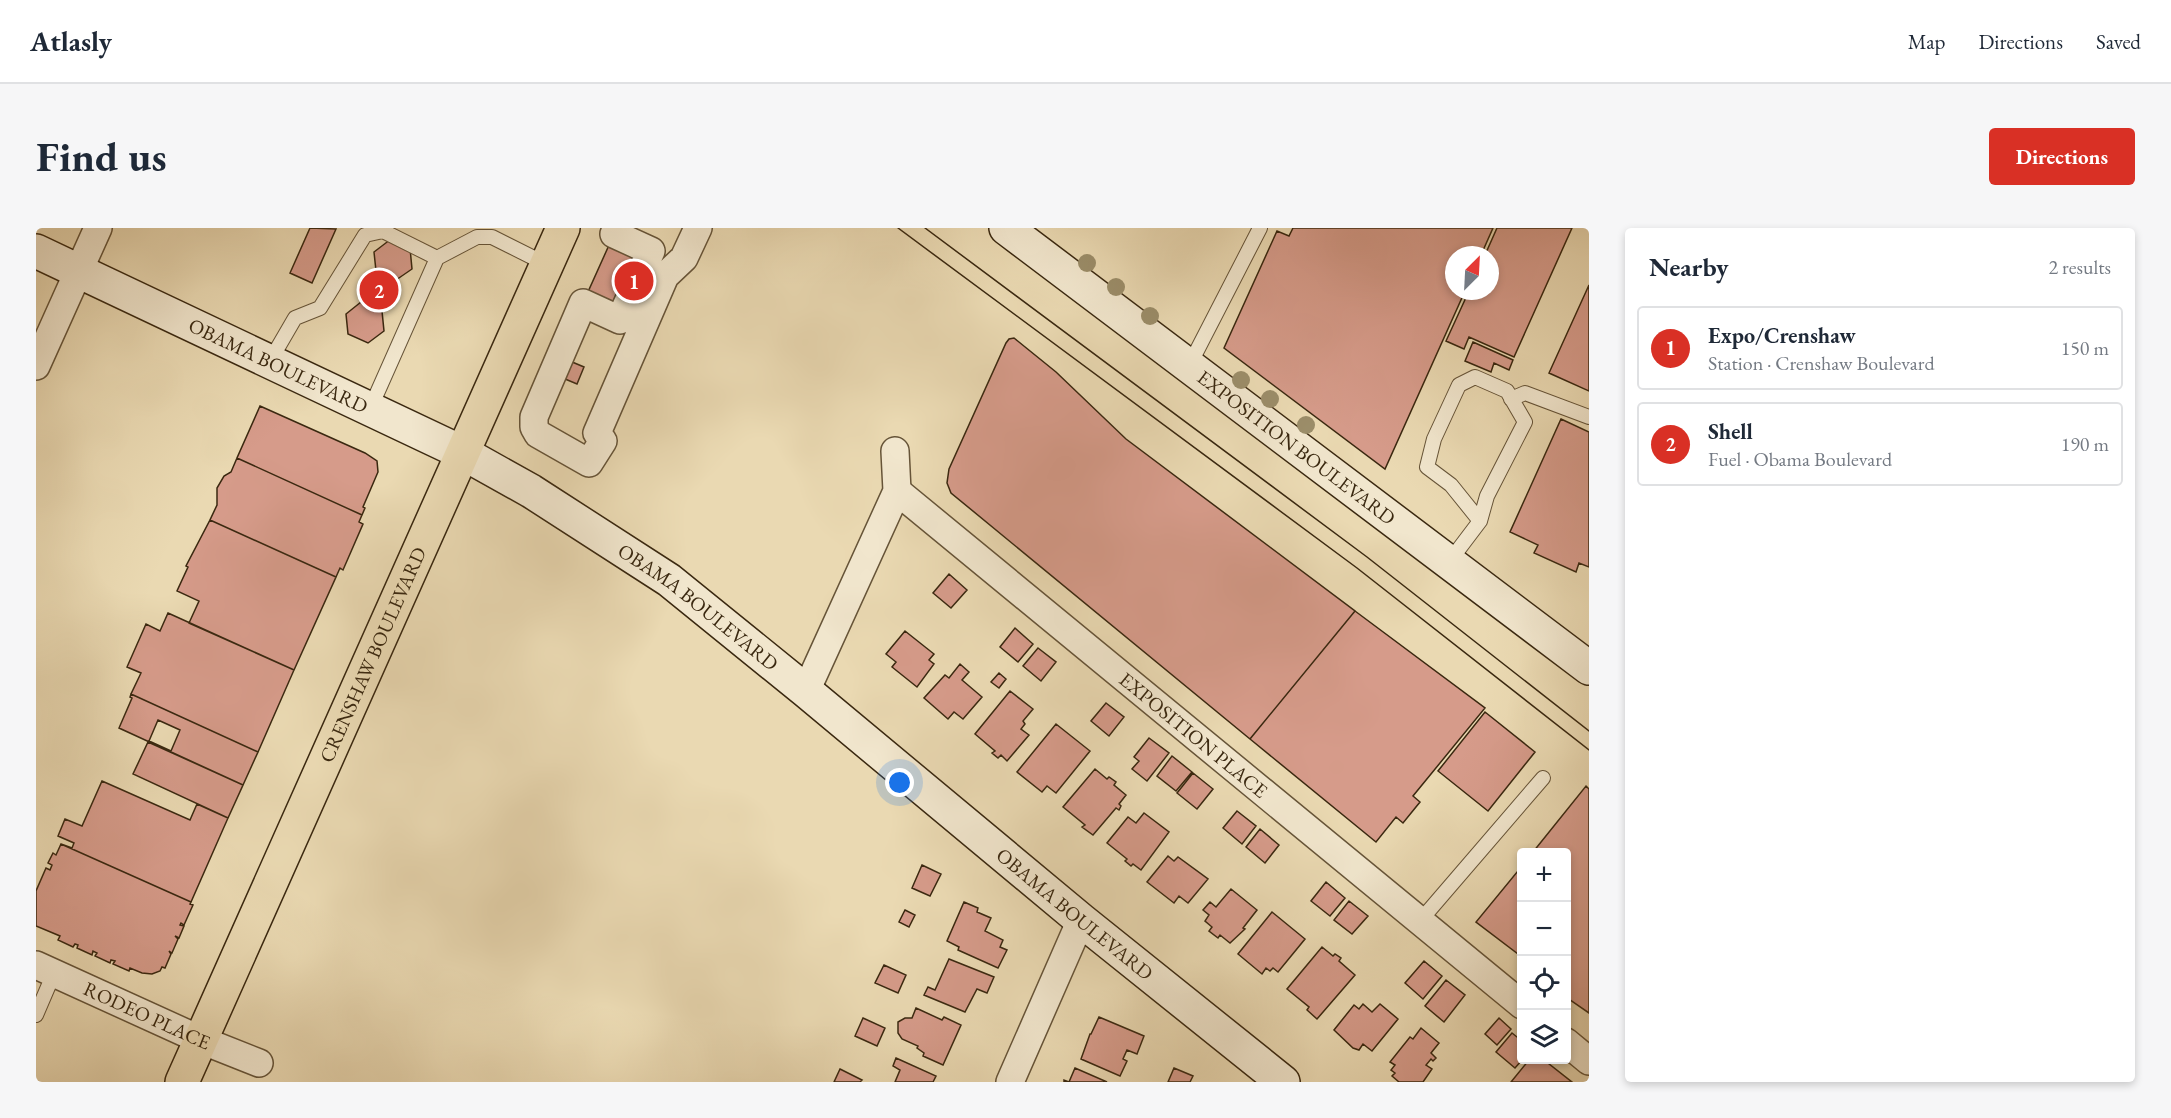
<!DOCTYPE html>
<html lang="en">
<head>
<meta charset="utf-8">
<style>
	body { margin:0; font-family:"EB Garamond",serif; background:#f6f6f7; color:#1f2937 }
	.controls { position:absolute; right:18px; bottom:18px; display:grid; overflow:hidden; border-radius:6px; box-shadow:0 3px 9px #0003 }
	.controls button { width:54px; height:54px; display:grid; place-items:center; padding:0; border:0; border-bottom:2px solid #e0e1e3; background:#fff; color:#1f2937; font:30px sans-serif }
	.compass { position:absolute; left:1409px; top:18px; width:54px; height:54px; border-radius:50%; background:#fff; box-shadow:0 3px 9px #0003; rotate:24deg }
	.you { position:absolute; left:864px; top:555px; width:21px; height:21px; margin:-15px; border:4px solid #fff; border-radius:50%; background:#1a73e8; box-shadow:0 0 0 9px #1a73e833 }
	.badge { display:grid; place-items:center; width:39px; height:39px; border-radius:50%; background:#d93025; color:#fff; font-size:20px; font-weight:700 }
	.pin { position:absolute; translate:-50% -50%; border:3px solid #fff; box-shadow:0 2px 6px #0006 }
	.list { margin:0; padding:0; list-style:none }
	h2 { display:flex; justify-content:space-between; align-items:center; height:78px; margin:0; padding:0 24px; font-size:26px }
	h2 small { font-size:20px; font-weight:400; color:#747a83 }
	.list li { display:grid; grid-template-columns:39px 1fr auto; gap:18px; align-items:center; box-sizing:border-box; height:84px; margin:0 12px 12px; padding:0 12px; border:2px solid #e0e1e3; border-radius:6px }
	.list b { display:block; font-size:22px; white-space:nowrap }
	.list p { margin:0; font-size:20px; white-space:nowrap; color:#747a83 }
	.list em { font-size:20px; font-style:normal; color:#747a83 }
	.icon { flex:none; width:33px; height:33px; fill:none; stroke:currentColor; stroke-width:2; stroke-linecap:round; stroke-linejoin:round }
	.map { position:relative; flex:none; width:1553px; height:854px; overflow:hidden; border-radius:6px }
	header { display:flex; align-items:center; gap:36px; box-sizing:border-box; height:84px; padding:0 30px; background:#fff; border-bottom:2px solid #e0e1e3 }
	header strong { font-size:28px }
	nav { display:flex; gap:33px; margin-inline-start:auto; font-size:21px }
	.intro { display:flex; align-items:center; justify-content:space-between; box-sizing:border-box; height:144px; padding:0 36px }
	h1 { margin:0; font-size:42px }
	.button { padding:15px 27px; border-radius:6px; background:#d93025; color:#fff; font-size:21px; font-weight:700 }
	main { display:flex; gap:36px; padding:0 36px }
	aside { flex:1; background:#fff; border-radius:6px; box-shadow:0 3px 9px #0003 }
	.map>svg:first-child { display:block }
	.building { fill:#d69b8a; stroke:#3a2810; stroke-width:1.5; fill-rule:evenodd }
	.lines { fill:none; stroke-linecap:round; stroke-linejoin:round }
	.lane-casing { stroke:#665438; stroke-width:16 }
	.street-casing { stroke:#665438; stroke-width:30 }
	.secondary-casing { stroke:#3a2810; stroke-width:36 }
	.primary-casing { stroke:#3a2810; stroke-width:36 }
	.lane { stroke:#f1e6cd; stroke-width:14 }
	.street { stroke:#f1e6cd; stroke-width:27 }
	.secondary { stroke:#f1e6cd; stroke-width:33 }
	.primary { stroke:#ead9b2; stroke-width:33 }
	.tram { stroke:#3a2810; stroke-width:1.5 }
	.tree { fill:#9b8d69 }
	.labels { text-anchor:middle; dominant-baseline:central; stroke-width:4.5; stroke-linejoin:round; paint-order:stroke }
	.street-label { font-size:20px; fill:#3a2810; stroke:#f1e6cd }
</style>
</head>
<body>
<header>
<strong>Atlasly</strong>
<nav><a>Map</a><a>Directions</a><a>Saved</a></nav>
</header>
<div class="intro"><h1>Find us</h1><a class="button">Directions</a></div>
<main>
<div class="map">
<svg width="1553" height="854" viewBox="0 0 1553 854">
	<rect width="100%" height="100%" fill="#ead9b2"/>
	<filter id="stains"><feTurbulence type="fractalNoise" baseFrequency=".00333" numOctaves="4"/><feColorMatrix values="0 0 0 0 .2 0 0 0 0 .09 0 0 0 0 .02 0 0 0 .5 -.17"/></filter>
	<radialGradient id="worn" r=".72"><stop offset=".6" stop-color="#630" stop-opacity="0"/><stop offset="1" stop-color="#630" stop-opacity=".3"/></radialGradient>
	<path class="building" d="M274 0 300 1 276 55 254 45Z
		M1257 0H1457L1445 27H1418V63H1429L1349 241 1188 120 1241 3 1253 8Z
		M1461 0H1536L1478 129 1433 109 1428 121 1410 113 1433 63H1454V27H1449Z
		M578 6 615 23 584 92 547 75Z
		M355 11 374 20 376 41 360 52 362 72 346 83 348 103 332 115 312 106 310 86 325 74 324 55 340 43 338 24Z
		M1553 57V163L1513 145Z
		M978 110 1020 144 1090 211 1319 383 1214 511 915 265 911 255 913 241 970 115 973 111Z
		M1437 114 1477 132 1473 142 1458 135 1455 144 1429 133Z
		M529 131 548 139 541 156 522 148Z
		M224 178 329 225 341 233 342 244 327 279 329 280 326 287 201 230Z
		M1525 191 1553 204V339L1543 335 1540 344 1498 325 1502 317 1474 304Z
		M201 230 326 287 323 294 327 296 307 342 304 340 300 349 174 292 181 277V260L188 248 195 244Z
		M174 292 300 349 258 442 153 395 163 373 141 363 152 339 150 338Z
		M913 346 931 362 915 380 897 365Z
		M1319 383 1449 480 1377 568 1384 574 1367 595 1360 589 1340 614 1214 511Z
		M132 385 258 442 222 524 95 466 105 445 91 439 110 396 124 403Z
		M979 400 997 416 982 434 964 419Z
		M869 403 898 426 893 432 898 436 881 459 856 439 860 434 850 426Z
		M1002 420 1020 434 1005 453 987 438Z
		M924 436 933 444 926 452 946 469 927 491 918 484 912 491 888 470 909 447 913 450Z
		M963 445 970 451 963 460 955 454Z
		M974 463 997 481 987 493 989 496 985 501 993 507 971 533 965 527 962 530 956 525 959 523 939 506Z
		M95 466 222 524 207 557 83 500 96 470 94 469ZM122 492 144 502 135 523 113 513Z
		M1070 475 1088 489 1073 508 1055 493Z
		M1449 484 1499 524 1452 583 1402 543Z
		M1020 496 1054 523 1020 565 1011 558 1006 564 981 544Z
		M1113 510 1133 525 1111 553 1096 541 1103 533 1098 529Z
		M112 514 207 557 192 590 97 546Z
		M1136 528 1156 544 1140 563 1121 548Z
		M1059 541 1071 551 1073 549 1080 554 1078 557 1090 567 1083 576 1085 578 1083 582 1080 580 1057 607 1046 599 1049 597 1027 579Z
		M1157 545 1177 561 1161 581 1141 565Z
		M66 553 154 592 161 576 192 590 155 674 25 616 36 620 38 615 22 608 29 591 46 598Z
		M1550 558 1553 561V785L1530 769V624H1497Z
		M1201 583 1220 598 1206 616 1187 600Z
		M1108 585 1133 604 1105 642 1097 636 1095 638 1089 633 1091 631 1071 615 1092 589 1100 595Z
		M1224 601 1243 617 1229 635 1210 619Z
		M25 616 155 674 154 676 157 677 148 697 145 695 144 697 148 698 143 710 139 708 142 711 136 725 133 723 135 726 129 740 126 739 124 743 116 746 106 745 94 740 93 743 77 736 79 733 75 732 74 735 59 728 61 725 57 723 56 727 41 720 42 717 39 716 37 719 22 712 24 708 0 698V663L10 640 14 642 16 637 12 635 17 625 20 627Z
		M1132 628 1138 633 1142 629 1172 651 1152 675 1143 668 1138 675 1111 654Z
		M886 637 905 646 894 668 876 660Z
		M1486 638V729L1440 694Z
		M1290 654 1309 670 1294 688 1275 673Z
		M1195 661 1221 682 1207 700 1209 701 1194 715 1184 707 1182 710 1173 703 1176 699 1169 693 1173 687 1167 682 1174 674 1180 679Z
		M1313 673 1332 688 1316 706 1298 692Z
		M928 674 942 680 941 684 955 690 949 703 967 712 964 719 971 722 962 740 922 722 923 719 911 713Z
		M869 682 879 687 873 699 863 694Z
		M1236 684 1269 711 1242 744 1237 740 1234 743 1230 740 1226 746 1202 726Z
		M1286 719 1297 728 1299 726 1305 730 1303 733 1319 747 1281 791 1271 782 1273 779 1251 761Z
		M913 731 958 749 951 765 941 761 929 784 888 767 892 759 899 762Z
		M1388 733 1406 748 1387 771 1369 755Z
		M848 737 870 747 862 765 839 755Z
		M1410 752 1429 767 1408 794 1389 778Z
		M1327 776 1336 784 1344 776 1362 791 1336 823 1327 816 1323 822 1317 820 1298 802 1318 777 1323 781Z
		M880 780 906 792 908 789 925 797 907 837 887 828 888 825 881 820 882 818 866 811 862 805V794L869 790H876Z
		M1063 789 1108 808 1101 826 1091 822 1087 831 1091 833 1084 848 1045 831 1054 806H1055Z
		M827 790 849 800 841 818 819 808Z
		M1463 790 1475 801 1461 817 1449 806Z
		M1385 800 1403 815 1395 825 1400 830 1397 833 1395 831 1390 837 1396 841 1387 854H1363L1356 848 1359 845 1355 842 1359 837 1354 834 1374 809 1377 811Z
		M1476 805 1486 813V832L1479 840 1460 824Z
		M860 830 900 848 897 854H859L864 842 857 838Z
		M1493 832H1508L1536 854H1475Z
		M1039 840 1071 854H1028V852L1033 854Z
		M1138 840 1157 848 1154 854H1132Z
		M804 841 826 852 824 854H798Z"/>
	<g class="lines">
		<g class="lane-casing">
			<path id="lane" d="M234 133 259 90 284 80 329 7 347 3 401 30
				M1153 138 1224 0
				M1475 171 1489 165 1553 189
				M334 181 401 30 441 9H456L510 36
				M1413 334 1444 293 1451 268 1489 194 1471 163 1439 149 1423 157 1398 211 1391 239 1415 257 1444 293
				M1384 693 1507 550
				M0 787 18 745"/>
		</g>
		<g class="street-casing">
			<g id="street">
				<path d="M581 0 578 6 615 23 584 92 547 75 498 189V199L502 206 553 235 567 213 561 205 629 48 648 30 662 0"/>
				<path d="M0 138 62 0"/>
				<path id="s1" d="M861 263 1486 777"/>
				<path d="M770 463 861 263 859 223"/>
				<path id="s2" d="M0 737 165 812 223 835"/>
				<path d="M1530 814 1553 833"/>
				<path d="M974 854 1045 692"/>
			</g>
		</g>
		<g class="secondary-casing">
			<g id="secondary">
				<path id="s3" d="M970 0 1553 440"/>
				<path id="s4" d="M0 23 427 225 495 263 633 352 770 463 1045 692 1247 854"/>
			</g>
		</g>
		<g class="primary-casing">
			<g id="primary">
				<path id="s5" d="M146 854 527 0"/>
			</g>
		</g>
		<use href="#lane" class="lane"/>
		<use href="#street" class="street"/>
		<use href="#secondary" class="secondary"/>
		<use href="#primary" class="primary"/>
		<path class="tram" d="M862 0 1321 340 1553 522
			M889 0 1331 329 1553 503"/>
	</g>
	<g class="tree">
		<circle cx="1051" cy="35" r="9"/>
		<circle cx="1080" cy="59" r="9"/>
		<circle cx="1114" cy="88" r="9"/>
		<circle cx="1205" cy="152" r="9"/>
		<circle cx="1234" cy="171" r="9"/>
		<circle cx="1270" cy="197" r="9"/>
	</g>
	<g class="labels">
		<g class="street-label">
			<text stroke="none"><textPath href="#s4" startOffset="268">OBAMA BOULEVARD</textPath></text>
			<text stroke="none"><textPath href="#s3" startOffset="364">EXPOSITION BOULEVARD</textPath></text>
			<text stroke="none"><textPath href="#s4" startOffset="754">OBAMA BOULEVARD</textPath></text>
			<text stroke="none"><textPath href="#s5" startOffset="468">CRENSHAW BOULEVARD</textPath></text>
			<text stroke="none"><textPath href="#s1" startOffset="384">EXPOSITION PLACE</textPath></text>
			<text stroke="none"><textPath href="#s4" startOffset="1240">OBAMA BOULEVARD</textPath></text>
			<text stroke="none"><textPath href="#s2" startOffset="122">RODEO PLACE</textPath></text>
		</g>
	</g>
	<rect width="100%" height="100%" filter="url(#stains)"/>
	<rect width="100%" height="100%" fill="url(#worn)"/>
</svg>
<div class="controls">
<button>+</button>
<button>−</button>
<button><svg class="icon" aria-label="locate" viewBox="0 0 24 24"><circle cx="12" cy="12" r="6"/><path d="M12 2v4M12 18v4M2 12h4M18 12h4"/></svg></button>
<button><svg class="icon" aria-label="layers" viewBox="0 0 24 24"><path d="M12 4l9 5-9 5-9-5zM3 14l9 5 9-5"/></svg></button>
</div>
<svg class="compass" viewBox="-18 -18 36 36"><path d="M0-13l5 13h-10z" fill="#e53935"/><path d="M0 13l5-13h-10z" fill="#747a83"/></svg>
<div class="you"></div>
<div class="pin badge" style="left:598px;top:53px">1</div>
<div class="pin badge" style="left:343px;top:62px">2</div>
</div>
<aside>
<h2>Nearby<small>2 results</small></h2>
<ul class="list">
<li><span class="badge">1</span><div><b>Expo/Crenshaw</b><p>Station · Crenshaw Boulevard</p></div><em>150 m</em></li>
<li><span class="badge">2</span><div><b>Shell</b><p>Fuel · Obama Boulevard</p></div><em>190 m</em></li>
</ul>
</aside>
</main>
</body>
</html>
